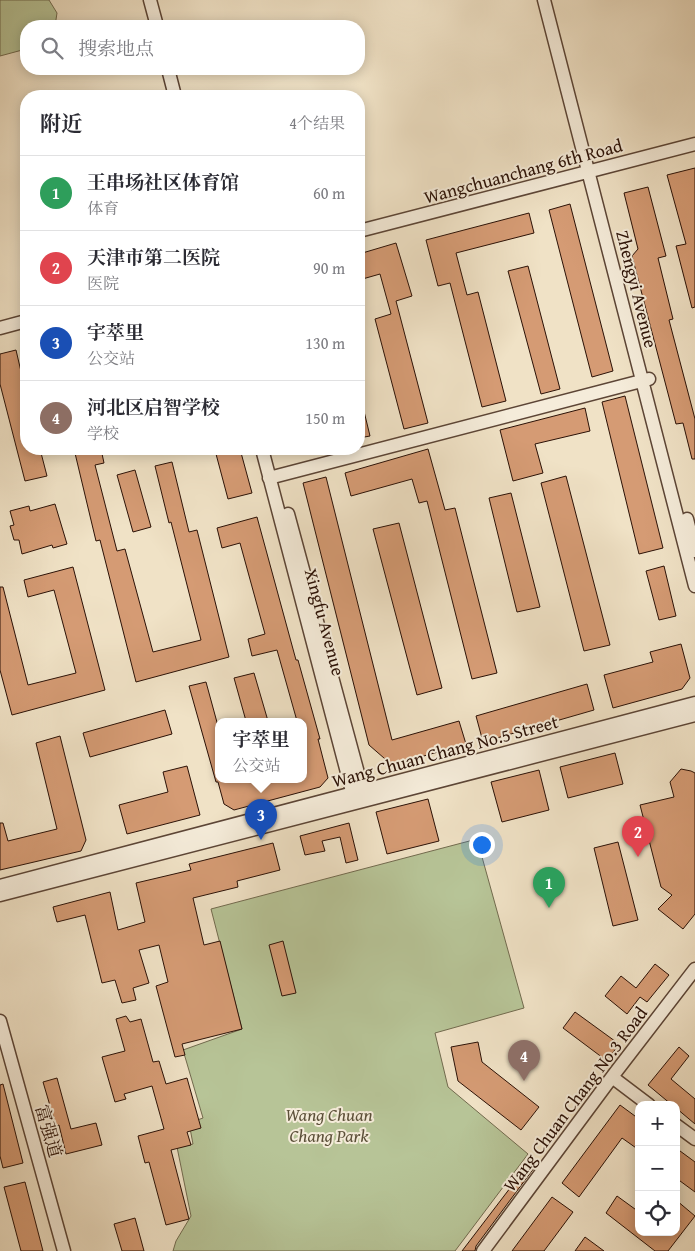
<!DOCTYPE html>
<html lang="zh">
<head>
<meta charset="utf-8">
<style>
	body { margin:0; font-family:"Gentium Book Plus","Noto Serif SC",serif; background:#f7f7f7; color:#2b2b33 }
	.controls { position:absolute; right:15px; bottom:15px; display:grid; overflow:hidden; border-radius:10px; box-shadow:0 2px 12px #0003 }
	.controls button { width:45px; height:45px; display:grid; place-items:center; padding:0; border:0; border-bottom:1px solid #e1e1e2; background:#fff; color:#2b2b33; font:25px sans-serif }
	.you { position:absolute; left:481px; top:844px; width:18px; height:18px; margin:-12px; border:4px solid #fff; border-radius:50%; background:#1a73e8; box-shadow:0 0 0 8px #1a73e833 }
	.badge { display:grid; place-items:center; width:32px; height:32px; border-radius:50%; background:#2563eb; color:#fff; font-size:16px; font-weight:700 }
	.pin { position:absolute; translate:-50% -41px; filter:drop-shadow(0 1px 2px #0008) }
	.pin::after { content:''; position:absolute; top:26px; width:18px; height:15px; background:inherit; clip-path:polygon(0 0,100% 0,50% 100%) }
	.popup { position:absolute; left:215px; top:718px; width:92px; height:65px; box-sizing:border-box; display:grid; place-content:center; border-radius:10px; background:#fff; filter:drop-shadow(0 1px 4px #0005); font-size:16px; white-space:nowrap; color:#7c7c81 }
	.popup b { font-size:19px; color:#2b2b33 }
	.popup::after { content:''; position:absolute; left:50%; top:100%; margin-left:-10px; border:10px solid transparent; border-top-color:#fff }
	.list { margin:0; padding:0; list-style:none }
	h2 { display:flex; justify-content:space-between; align-items:center; height:65px; margin:0; padding:0 20px; font-size:21px }
	h2 small { font-size:16px; font-weight:400; color:#7c7c81 }
	.list li { display:grid; grid-template-columns:32px 1fr auto; gap:15px; align-items:center; box-sizing:border-box; height:75px; padding:0 20px; border-top:1px solid #e1e1e2 }
	.list b { display:block; font-size:19px; white-space:nowrap }
	.list p { margin:0; font-size:16px; white-space:nowrap; color:#7c7c81 }
	.list em { font-size:16px; font-style:normal; color:#7c7c81 }
	.icon { flex:none; width:28px; height:28px; fill:none; stroke:currentColor; stroke-width:2; stroke-linecap:round; stroke-linejoin:round }
	.map { position:relative; flex:none; width:695px; height:1251px; overflow:hidden }
	.search { position:absolute; background:#fff; box-shadow:0 2px 12px #0003; left:20px; top:20px; width:345px; height:55px; display:flex; align-items:center; gap:12px; box-sizing:border-box; padding:0 18px; border-radius:20px; color:#7c7c81; font-size:19px }
	.panel { position:absolute; background:#fff; box-shadow:0 2px 12px #0003; left:20px; top:90px; width:345px; height:365px; border-radius:20px }
	.map>svg:first-child { display:block }
	.green { fill:#b7c497; stroke:#716a4e }
	.building { fill:#d59b74; stroke:#2b1106 }
	.lines { fill:none; stroke-linecap:round; stroke-linejoin:round }
	.minor-casing { stroke:#5c4536; stroke-width:15 }
	.minor { stroke:#f5ecda; stroke-width:12 }
	.labels { text-anchor:middle; dominant-baseline:central; stroke-width:4; stroke-linejoin:round; paint-order:stroke }
	.street-label { font-size:18px; fill:#2b1106; stroke:#f5ecda }
	.park-label { font-size:18px; font-style:italic; fill:#5c5039; stroke:#f5ecda }
</style>
</head>
<body>
<div class="map">
<svg width="695" height="1251" viewBox="0 0 695 1251">
	<rect width="100%" height="100%" fill="#f0e2c6"/>
	<filter id="stains"><feTurbulence type="fractalNoise" baseFrequency=".004" numOctaves="4"/><feColorMatrix values="0 0 0 0 .2 0 0 0 0 .09 0 0 0 0 .02 0 0 0 .5 -.17"/></filter>
	<radialGradient id="worn" r=".72"><stop offset=".6" stop-color="#630" stop-opacity="0"/><stop offset="1" stop-color="#630" stop-opacity=".3"/></radialGradient>
	<path class="green" d="M0 0H49L57 13 55 26H26V49L0 56Z
		M477 839 524 1008 435 1033 448 1087 528 1154 455 1251H173L176 1241 191 1216 177 1147 193 1144 189 1123 203 1118 183 1050 242 1029 211 909Z"/>
	<path class="building" d="M695 168V307L692 308 676 246 686 244 667 175Z
		M648 187 666 256 658 258 673 319 669 320 695 419V459H692L683 423 676 424 632 256 638 249 624 193Z
		M570 204 613 371 592 377 549 210Z
		M529 213 534 233 456 253 467 295 478 292 506 401 482 407 450 283 438 286 426 240Z
		M396 243 412 296 396 301 428 423 404 429 375 319 391 314 380 274 359 280V254Z
		M528 266 560 389 541 394 508 271Z
		M16 350 26 393V449H40L47 476 25 481 0 384V354Z
		M625 396 663 548 639 554 602 402Z
		M362 403 370 436 359 438V404Z
		M585 408 590 431 535 444 543 473 513 481 500 430Z
		M74 449H101L104 463 95 465 117 551 125 549 153 652 201 640 171 522 169 523 155 466 172 462 189 532 197 530 229 657 136 682 100 540 96 541Z
		M236 449H240L252 493 228 499 216 454Z
		M428 449 445 510 455 508 497 673 472 679 427 501 419 503 412 479 351 496 345 473Z
		M135 470 151 527 133 532 117 475Z
		M566 476 610 645 584 651 541 483Z
		M326 477 392 740 459 721 466 744 392 765 369 745 303 483Z
		M511 493 540 607 517 612 489 498Z
		M55 504 67 544 53 548 52 545 22 554 19 540H14L10 526 14 525 10 511 29 506 30 511Z
		M257 517 296 660H298L320 739H318L328 778 320 787 234 810 224 804 218 782H216L189 686 206 682 218 726V779H244L245 781 252 779H304V721H297L277 650 252 656 248 639 265 634 240 543 222 548 217 528Z
		M399 523 442 688 417 695 373 529Z
		M664 566 676 616 659 620 646 571Z
		M73 567 105 690 12 715 0 670V587H3L28 685 76 673 54 590 28 597 24 580Z
		M681 644 690 678 682 689 613 708 604 675 653 662 650 652Z
		M254 673 268 721H246L234 678Z
		M587 684 594 710 483 742 476 716Z
		M165 710 172 734 90 757 83 733Z
		M60 736 86 840 81 851 0 870V823H3L8 841 57 829 36 743Z
		M615 753 623 784 568 798 560 767Z
		M187 766 200 815 127 834 119 805 168 792 163 772Z
		M681 769 691 771 695 773V914L683 929 658 909 672 895 661 887 640 805 674 797 670 782Z
		M539 770 549 810 502 822 491 782Z
		M428 799 439 841 387 854 376 812Z
		M349 823 358 860 346 863 340 837 322 841 325 851 305 855 300 836Z
		M618 842 638 920 613 926 594 848Z
		M273 843 280 870 237 881 238 887 193 898 204 945 220 941 242 1029 182 1044 185 1055 175 1057 156 986 168 982 159 945 139 950 149 983 133 988 136 1000 122 1003 115 980 102 983 85 915 57 922 53 907 110 892 118 930 145 922 136 883 191 870 189 864Z
		M283 941 296 993 282 996 269 945Z
		M655 964 669 975 647 1002 640 997 627 1014 605 996 621 976 636 988Z
		M575 1012 619 1044 607 1061 563 1028Z
		M126 1016 130 1022 141 1019 153 1062 159 1061 166 1084 187 1078 201 1128 187 1132 191 1145 171 1150 189 1219 166 1225 149 1162 145 1163 138 1136 164 1129 152 1086 124 1094 126 1099 115 1102 102 1057 125 1051 116 1019Z
		M478 1042 482 1062 539 1107 521 1130 458 1081 451 1047Z
		M679 1047 689 1056 671 1079 695 1099V1124L676 1108V1105H672L648 1085Z
		M57 1078 71 1129 96 1123 102 1145 66 1154 59 1125 56 1126 43 1082Z
		M3 1084 23 1163 3 1168 0 1156V1085Z
		M620 1105 639 1119V1150L622 1138 579 1197 562 1183Z
		M676 1148 695 1162V1192L676 1178Z
		M533 1158 537 1164 476 1246 475 1251H462Z
		M25 1182 43 1251H21L4 1187Z
		M617 1196 639 1212V1232H676V1200L695 1216 668 1251H655L606 1213Z
		M552 1197 573 1212 544 1251H512Z
		M135 1218 144 1251H122L114 1224Z
		M585 1237 604 1251H575Z"/>
	<g class="lines">
		<g class="minor-casing">
			<path id="minor" d="M150 0 157 26
				M544 0 695 586
				M168 69 175 96
				M359 231 695 144
				M0 328 26 321
				M262 449 354 799
				M269 478 649 379
				M288 514 365 799
				M687 519 695 551
				M0 886 695 703
				M0 895 695 715
				M0 1021 64 1251
				M612 1077 649 1105
				M676 1125 695 1139
				M483 1251 615 1073 695 969"/>
		</g>
		<use href="#minor" class="minor"/>
	</g>
	<g class="labels">
		<g class="street-label">
			<text transform="translate(523 171) rotate(-15)">Wangchuanchang 6th Road</text>
			<text transform="translate(637 289) rotate(76)">Zhengyi Avenue</text>
			<text transform="translate(325 622) rotate(75)">Xingfu Avenue</text>
			<text transform="translate(445 751) rotate(-15)">Wang Chuan Chang No.5 Street</text>
			<text transform="translate(575 1099) rotate(-53)">Wang Chuan Chang No.3 Road</text>
			<text transform="translate(49 1131) rotate(74)">富强道</text>
		</g>
		<g class="park-label">
			<text x="329" y="1114">Wang Chuan<tspan x="329" dy="21">Chang Park</tspan></text>
		</g>
	</g>
	<rect width="100%" height="100%" filter="url(#stains)"/>
	<rect width="100%" height="100%" fill="url(#worn)"/>
</svg>
<div class="controls">
<button>+</button>
<button>−</button>
<button><svg class="icon" aria-label="locate" viewBox="0 0 24 24"><circle cx="12" cy="12" r="6"/><path d="M12 2v4M12 18v4M2 12h4M18 12h4"/></svg></button>
</div>
<div class="you"></div>
<div class="pin badge" style="left:549px;top:908px;background:#2e9e5b">1</div>
<div class="pin badge" style="left:638px;top:857px;background:#e0444e">2</div>
<div class="pin badge" style="left:261px;top:840px;background:#1a4fb4">3</div>
<div class="popup"><b>宇萃里</b>公交站</div>
<div class="pin badge" style="left:524px;top:1081px;background:#8d6e63">4</div>
<div class="search"><svg class="icon" aria-label="search" viewBox="0 0 24 24"><circle cx="10" cy="10" r="6"/><path d="M15 15l6 6"/></svg>搜索地点</div>
<section class="panel">
<h2>附近<small>4个结果</small></h2>
<ul class="list">
<li><span class="badge" style="background:#2e9e5b">1</span><div><b>王串场社区体育馆</b><p>体育</p></div><em>60 m</em></li>
<li><span class="badge" style="background:#e0444e">2</span><div><b>天津市第二医院</b><p>医院</p></div><em>90 m</em></li>
<li><span class="badge" style="background:#1a4fb4">3</span><div><b>宇萃里</b><p>公交站</p></div><em>130 m</em></li>
<li><span class="badge" style="background:#8d6e63">4</span><div><b>河北区启智学校</b><p>学校</p></div><em>150 m</em></li>
</ul>
</section>
</div>
</body>
</html>
